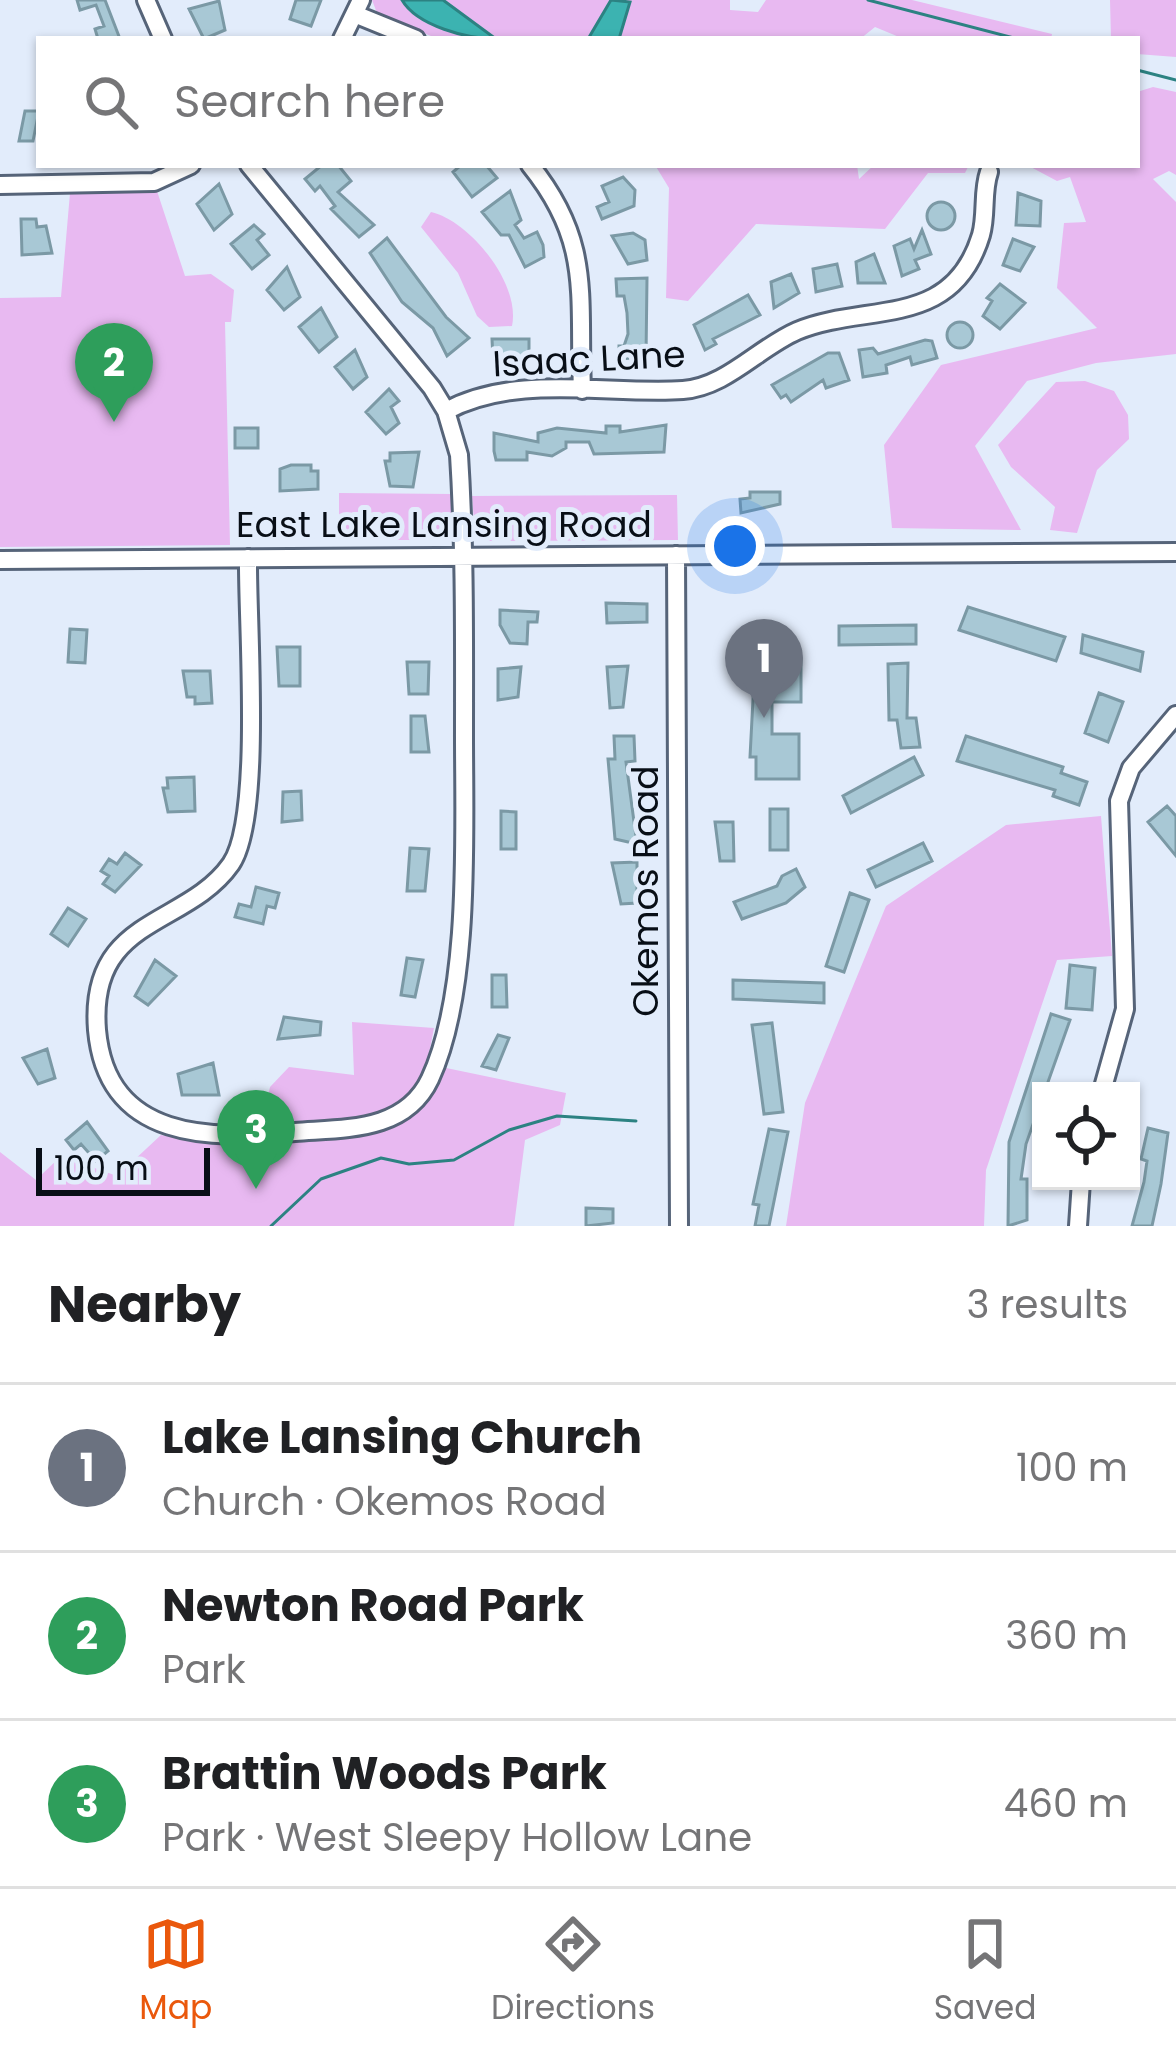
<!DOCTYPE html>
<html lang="en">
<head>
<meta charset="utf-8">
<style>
	body { margin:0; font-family:Poppins,sans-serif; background:#f2f2f2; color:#202124 }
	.controls { position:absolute; right:36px; bottom:36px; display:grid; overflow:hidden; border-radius:0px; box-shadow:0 3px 9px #0004 }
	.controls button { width:108px; height:108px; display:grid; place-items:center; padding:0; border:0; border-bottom:3px solid #e0e0e0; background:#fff; color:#202124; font:60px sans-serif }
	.scale { position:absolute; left:36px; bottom:30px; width:174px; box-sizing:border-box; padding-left:12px; border:6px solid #080e16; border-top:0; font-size:33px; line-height:42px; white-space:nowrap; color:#080e16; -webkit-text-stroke:9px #e2ecfb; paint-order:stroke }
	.you { position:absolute; left:735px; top:546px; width:42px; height:42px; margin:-30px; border:9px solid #fff; border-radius:50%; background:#1a73e8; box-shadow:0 0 0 18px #1a73e833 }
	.badge { display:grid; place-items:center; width:78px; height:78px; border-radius:50%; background:#ea580c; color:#fff; font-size:39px; font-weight:700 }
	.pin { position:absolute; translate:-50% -99px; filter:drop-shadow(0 3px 6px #0008) }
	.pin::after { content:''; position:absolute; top:63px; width:42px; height:36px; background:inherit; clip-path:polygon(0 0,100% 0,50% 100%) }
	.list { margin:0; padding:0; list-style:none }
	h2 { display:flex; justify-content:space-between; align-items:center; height:156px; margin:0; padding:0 48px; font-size:51px }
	h2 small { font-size:39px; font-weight:400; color:#757577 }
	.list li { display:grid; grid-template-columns:78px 1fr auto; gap:36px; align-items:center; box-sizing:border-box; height:168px; padding:0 48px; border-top:3px solid #e0e0e0 }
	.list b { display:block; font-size:45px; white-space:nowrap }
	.list p { margin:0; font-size:39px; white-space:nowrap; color:#757577 }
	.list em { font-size:39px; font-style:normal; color:#757577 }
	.icon { flex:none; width:66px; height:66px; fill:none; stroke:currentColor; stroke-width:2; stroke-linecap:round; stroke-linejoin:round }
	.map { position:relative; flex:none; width:1176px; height:1226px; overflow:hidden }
	.search { position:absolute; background:#fff; box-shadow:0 3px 9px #0004; left:36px; right:36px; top:36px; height:132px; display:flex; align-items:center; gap:30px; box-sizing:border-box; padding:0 42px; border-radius:0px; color:#757577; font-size:45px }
	.sheet { height:660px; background:#fff }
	nav { display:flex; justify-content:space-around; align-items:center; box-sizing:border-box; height:168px; border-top:3px solid #e0e0e0; background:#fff; font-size:33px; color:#757577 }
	nav a { display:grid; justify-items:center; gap:6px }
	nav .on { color:#ea580c }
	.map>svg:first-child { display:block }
	.green { fill:#e8b9f1 }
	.water { fill:#3cb3b1; stroke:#2c8282; stroke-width:3 }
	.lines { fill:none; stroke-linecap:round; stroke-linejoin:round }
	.stream { stroke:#2c8282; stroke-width:3 }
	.building { fill:#a8c8d5; stroke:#7b99a5; stroke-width:3 }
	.minor-casing { stroke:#566479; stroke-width:22 }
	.minor { stroke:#fff; stroke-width:16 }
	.labels { text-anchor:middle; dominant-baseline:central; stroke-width:10; stroke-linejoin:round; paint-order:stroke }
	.street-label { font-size:36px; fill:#080e16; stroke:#e2ecfb }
</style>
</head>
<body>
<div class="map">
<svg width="1176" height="1226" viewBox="0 0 1176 1226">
	<rect width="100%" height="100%" fill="#e2ecfb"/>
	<path class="green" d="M372 0H730V10L758 12 766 0H912L1052 34 1051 39H904L875 27 860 39H438L377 13Z
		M1110 0H1176V57L1137 54V39H1111Z
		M1153 87 1176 92V175L1169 171 1153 179 1176 202V354L1096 363 1027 381 975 446 1021 530 892 528 884 445 941 365 1097 328 1057 288 1064 223 1086 222 1070 177 1057 181 1027 165H1137V92Z
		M655 165H857L859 179 874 165H969L965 173H928L885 229 756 224 688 301 666 298 669 188Z
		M157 191 185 276 211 274 234 290 231 322H225L230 545 0 547V298L61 297 70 193Z
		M431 212C470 221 521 284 512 326L489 327 477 316 458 273 421 227Z
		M1085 381 1114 391 1128 415 1129 439 1097 470 1077 533 1050 530 1055 507 1011 467 998 445 1056 382Z
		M339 493 453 494 452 533 442 540H339Z
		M677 495 678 540 486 541 475 533 472 496Z
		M1101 816 1112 956 1057 960 986 1170 984 1226H786L805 1103 886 906 1006 825Z
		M352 1022 434 1028 427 1064 566 1093 560 1125 525 1140 514 1226H0V1152L36 1180 61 1156 117 1176 161 1135 209 1144 257 1141 270 1087 289 1067 354 1075Z"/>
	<path class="water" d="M402 0H443L496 39C468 39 417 26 402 0Z
		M611 0 630 2 619 39H588Z"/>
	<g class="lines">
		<path class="stream" d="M868 0 1018 39
			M1137 70 1176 80
			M271 1226 321 1179 381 1158 409 1164 454 1160 509 1130 557 1116 636 1121"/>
	</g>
	<path class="building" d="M77 0H105L120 39H98L95 29 104 26 96 5 80 10Z
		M296 0H321L311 26 290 19Z
		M219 1 225 30 204 39 189 9Z
		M25 111H39L33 141H19Z
		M322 165H338L351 181 338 192 374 225 359 237 331 209 335 206 320 186 315 191 305 179Z
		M461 165H486L497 178 472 197 453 172Z
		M623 177 635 190 634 206 602 219 597 207 609 202 602 186Z
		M219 184 232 214 214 230 197 204Z
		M510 191 521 220 515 225 524 238 537 232 543 245 544 257 525 267 509 235H501L482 212Z
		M1018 193 1041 201 1040 226 1016 225Z
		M927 216a14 14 0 1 1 28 0a14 14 0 1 1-28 0Z
		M21 219H36L37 227 46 226 52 253 22 255Z
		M254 225 264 234 257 240 269 255 252 269 231 244Z
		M922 230 931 254 915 260 919 269 902 276 894 246 910 239 914 249Z
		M633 233 645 240 647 260 628 264 612 236Z
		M387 238 446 317 469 338 447 356 433 328 402 302 370 253Z
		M1013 239 1034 247 1020 271 1003 265Z
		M874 254 885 283H858L856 262Z
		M837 264 842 286 816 292 813 269Z
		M287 267 300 297 284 310 267 290Z
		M791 274 799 293 774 308 771 282Z
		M647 278 646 357 619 359V346H624L628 334 627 313 624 296H617L616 279Z
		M1000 284 1025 303 1000 329 983 316 992 301 987 298Z
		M748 295 760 315 713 339 716 344 705 350 694 325Z
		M321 308 337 337 319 352 299 327Z
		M947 335a13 13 0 1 1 26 0a13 13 0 1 1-26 0Z
		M492 339H529V359H493Z
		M925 340 932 341 937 358 912 365 910 357 886 365 887 373 863 377 859 350 873 348 878 354Z
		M355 350 367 377 353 389 335 367Z
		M828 353H839L849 380 826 388 823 380 791 402 786 395 781 398 772 385Z
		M389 389 399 401 391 407 399 423 386 434 366 412Z
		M666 425 664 452 594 454 589 442H566V448L552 456 527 452V460H496L494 451V433L538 442V433L557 428 606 433V426H620V432Z
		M235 428H258V448H235Z
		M419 452 413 487 390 486 385 461H390V453Z
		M291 465H311V471H318V489L280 491V469Z
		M750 492H780V504L741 513 740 499 750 498Z
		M606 603 647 604V622L607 623Z
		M968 607 1065 637 1056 661 959 630Z
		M500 610 538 612 537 622H528L527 644 510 643 500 625Z
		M916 625V644L839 645V626Z
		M70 629 87 630 85 663 68 662Z
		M1083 635 1143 652 1140 671 1081 653Z
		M277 647H300V686H279Z
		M801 660V702H772V734H799V779H756V757H750L755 661Z
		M407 662H429L428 694H409Z
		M908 663 907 718H916L920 747 901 748 897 720H889L888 664Z
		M628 666 623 707 610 708 607 667Z
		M521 667 518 697 498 700V669Z
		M183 671H210L212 703 195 704V697H187Z
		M1099 693 1123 702 1108 742 1085 733Z
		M411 716H425L429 752H411Z
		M614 736H634L635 761 626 762 637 844 615 839 608 759H615Z
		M966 736 1063 767 1061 773 1087 782 1079 805 1053 796 1055 790 957 761Z
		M914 757 923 775 851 813 843 796Z
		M194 777 195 811 168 812 163 788H168L167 778Z
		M301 791 302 820 282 822 283 792Z
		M1167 806 1176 816V856L1148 822Z
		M770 809H788V850H770Z
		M501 811 516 812V849H501Z
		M715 822H733L734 861H720Z
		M923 843 932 861 876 887 868 870Z
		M410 848 429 849 425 891H407Z
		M125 853 141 865 115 892 103 884 109 876 101 871 109 859 117 864Z
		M637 862V903L621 904 612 863Z
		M796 869 805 887 786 903 742 919 734 902 777 886 782 876Z
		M256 887 279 893 275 908 267 906 263 924 235 917 239 904 251 907Z
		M850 893 869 900 844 972 826 966Z
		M68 908 86 919 68 946 51 934Z
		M407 958 423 960 415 997 401 995Z
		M155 960 176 976 148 1005 135 996Z
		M1070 965 1095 968 1092 1010 1066 1008Z
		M492 975H506L507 1007H492Z
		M733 980 824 983V1003L733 999Z
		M1051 1014 1070 1020 1026 1144 1021 1179H1027V1220L1008 1226 1009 1142Z
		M284 1017 321 1022 320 1035 278 1039Z
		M772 1023 783 1112 764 1114 752 1025Z
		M498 1035 509 1038 496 1070 482 1066Z
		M47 1049 55 1078 38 1084 23 1058Z
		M213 1063 219 1095H182L178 1074Z
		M87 1122 108 1151 96 1161 81 1144 74 1150 66 1140Z
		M1148 1128 1168 1133 1161 1184 1152 1226H1132L1144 1182 1147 1161 1141 1159Z
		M769 1129 788 1132 769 1226H755L759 1205 753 1204Z
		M586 1208 613 1209V1223L586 1226Z"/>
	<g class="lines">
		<g class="minor-casing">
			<path id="minor" d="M146 0 163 39
				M357 15 416 39
				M342 39 361 0
				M530 165C593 243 578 296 582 390
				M0 185 154 182 191 165
				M446 411C516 373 607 395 683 390 726 387 758 348 797 331 866 302 952 331 981 235 987 214 982 192 989 172
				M676 555 679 1226
				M248 558C247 623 263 817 231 864 186 928 88 916 97 1030 107 1142 212 1139 295 1132 345 1128 405 1132 430 1079 471 991 464 834 464 737 464 643 465 549 459 455L446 411 432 388 249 165
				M0 560 1176 552
				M1102 1091 1125 1009 1119 801 1131 768 1176 715
				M1078 1226 1081 1181"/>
		</g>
		<use href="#minor" class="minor"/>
	</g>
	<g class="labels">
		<g class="street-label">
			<text transform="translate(589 359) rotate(-3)">Isaac Lane</text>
			<text x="444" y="524">East Lake Lansing Road</text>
			<text transform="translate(645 891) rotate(-90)">Okemos Road</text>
		</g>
	</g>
</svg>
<div class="controls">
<button><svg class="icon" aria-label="locate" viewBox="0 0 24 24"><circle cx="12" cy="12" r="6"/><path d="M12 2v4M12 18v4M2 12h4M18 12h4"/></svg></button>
</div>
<div class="scale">100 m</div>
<div class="you"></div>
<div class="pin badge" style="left:764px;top:718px;background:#6b7280">1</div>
<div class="pin badge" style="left:114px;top:422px;background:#2e9e5b">2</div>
<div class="pin badge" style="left:256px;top:1189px;background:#2e9e5b">3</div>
<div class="search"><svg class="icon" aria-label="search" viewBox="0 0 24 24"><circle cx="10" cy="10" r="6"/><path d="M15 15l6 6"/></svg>Search here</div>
</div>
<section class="sheet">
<h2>Nearby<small>3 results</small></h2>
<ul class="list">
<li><span class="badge" style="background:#6b7280">1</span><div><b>Lake Lansing Church</b><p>Church · Okemos Road</p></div><em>100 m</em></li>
<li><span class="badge" style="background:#2e9e5b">2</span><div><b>Newton Road Park</b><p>Park</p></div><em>360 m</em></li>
<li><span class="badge" style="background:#2e9e5b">3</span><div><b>Brattin Woods Park</b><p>Park · West Sleepy Hollow Lane</p></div><em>460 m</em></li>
</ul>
</section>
<nav>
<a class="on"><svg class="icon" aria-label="map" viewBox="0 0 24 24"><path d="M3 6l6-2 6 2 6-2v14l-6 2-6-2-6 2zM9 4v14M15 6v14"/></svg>Map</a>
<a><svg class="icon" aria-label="directions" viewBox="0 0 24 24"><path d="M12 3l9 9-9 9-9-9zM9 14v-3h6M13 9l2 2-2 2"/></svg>Directions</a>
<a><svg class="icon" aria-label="saved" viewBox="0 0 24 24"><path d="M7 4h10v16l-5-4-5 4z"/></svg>Saved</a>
</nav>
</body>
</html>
